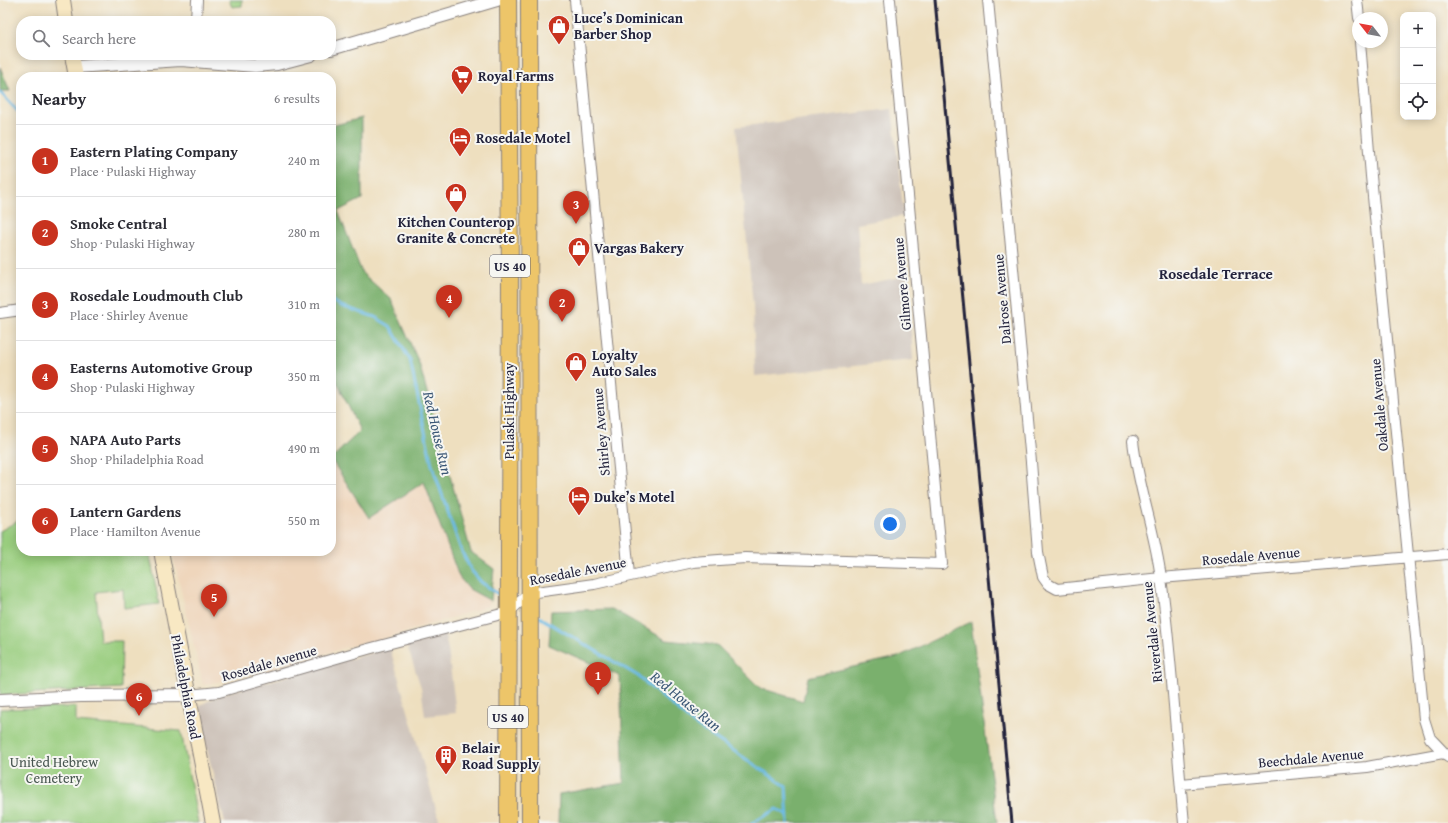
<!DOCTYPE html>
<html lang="en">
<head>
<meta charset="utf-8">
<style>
	body { margin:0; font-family:"Gentium Book Plus",serif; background:#f7f7f7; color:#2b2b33 }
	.controls { position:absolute; right:12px; top:12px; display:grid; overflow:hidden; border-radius:8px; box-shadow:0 2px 10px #0003 }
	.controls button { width:36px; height:36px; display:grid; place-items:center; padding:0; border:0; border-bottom:1px solid #e1e1e2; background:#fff; color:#2b2b33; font:20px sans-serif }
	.compass { position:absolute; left:1352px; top:12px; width:36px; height:36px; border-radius:50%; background:#fff; box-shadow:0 2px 10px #0003; rotate:301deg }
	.you { position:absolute; left:890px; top:524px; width:14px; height:14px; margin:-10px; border:3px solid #fff; border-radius:50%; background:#1a73e8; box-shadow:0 0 0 6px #1a73e833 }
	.badge { display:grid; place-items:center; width:26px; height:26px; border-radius:50%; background:#c8321e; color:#fff; font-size:13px; font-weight:700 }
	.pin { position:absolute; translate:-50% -33px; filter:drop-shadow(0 1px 2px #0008) }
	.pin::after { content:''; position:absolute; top:21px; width:14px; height:12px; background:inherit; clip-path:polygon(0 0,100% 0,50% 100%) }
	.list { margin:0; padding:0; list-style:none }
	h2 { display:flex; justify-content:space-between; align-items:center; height:52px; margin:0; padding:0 16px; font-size:17px }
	h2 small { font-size:13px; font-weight:400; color:#7c7c81 }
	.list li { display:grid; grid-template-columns:26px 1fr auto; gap:12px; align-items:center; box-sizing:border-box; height:72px; padding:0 16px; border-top:1px solid #e1e1e2 }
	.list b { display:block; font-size:15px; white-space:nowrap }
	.list p { margin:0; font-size:13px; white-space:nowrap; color:#7c7c81 }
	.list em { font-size:13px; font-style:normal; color:#7c7c81 }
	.icon { flex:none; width:22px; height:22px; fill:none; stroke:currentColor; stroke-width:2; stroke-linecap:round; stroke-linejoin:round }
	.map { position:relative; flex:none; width:1448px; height:823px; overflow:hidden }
	.search { position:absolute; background:#fff; box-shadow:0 2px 10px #0003; left:16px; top:16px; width:320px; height:44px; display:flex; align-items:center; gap:10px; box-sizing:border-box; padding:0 14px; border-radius:16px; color:#7c7c81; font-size:15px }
	.panel { position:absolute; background:#fff; box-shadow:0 2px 10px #0003; left:16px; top:72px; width:320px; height:484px; border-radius:16px }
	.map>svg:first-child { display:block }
	.built { fill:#efd6bc }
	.industrial { fill:#cdc2b9 }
	.green { fill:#99cd7e; stroke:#5e785c }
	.forest { fill:#7ab06d; stroke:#4e6954 }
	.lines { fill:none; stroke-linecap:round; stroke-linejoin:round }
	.stream { stroke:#69b9e4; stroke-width:3 }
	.minor-casing { stroke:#88807d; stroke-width:12 }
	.tertiary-casing { stroke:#88807d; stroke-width:14 }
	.secondary-casing { stroke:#88807d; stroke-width:16 }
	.trunk-casing { stroke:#88807d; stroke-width:18 }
	.minor { stroke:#fff; stroke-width:10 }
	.tertiary { stroke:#fff; stroke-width:12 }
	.secondary { stroke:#f8e8c3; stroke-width:14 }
	.trunk { stroke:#edc569; stroke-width:16 }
	.rail { stroke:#22223b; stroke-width:3 }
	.labels { text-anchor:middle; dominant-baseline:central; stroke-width:4; stroke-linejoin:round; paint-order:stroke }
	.shield { fill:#f6f6f2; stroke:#626272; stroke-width:1 }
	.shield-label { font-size:13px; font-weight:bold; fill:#22223b }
	.poi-label { font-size:14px; font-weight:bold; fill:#22223b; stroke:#f6f6f2; text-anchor:start }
	.street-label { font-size:14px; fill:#22223b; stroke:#f6f6f2 }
	.park-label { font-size:14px; fill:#46554f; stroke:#f6f6f2 }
	.neighbourhood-label { font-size:15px; font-weight:bold; fill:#22223b; stroke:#f6f6f2 }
	.water-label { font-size:15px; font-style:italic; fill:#3b5776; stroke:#f6f6f2 }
</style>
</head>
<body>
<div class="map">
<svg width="1448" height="823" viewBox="0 0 1448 823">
	<rect width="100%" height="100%" fill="#f6f6f2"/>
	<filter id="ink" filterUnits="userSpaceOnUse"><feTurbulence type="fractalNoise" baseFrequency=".025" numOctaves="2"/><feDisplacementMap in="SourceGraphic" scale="8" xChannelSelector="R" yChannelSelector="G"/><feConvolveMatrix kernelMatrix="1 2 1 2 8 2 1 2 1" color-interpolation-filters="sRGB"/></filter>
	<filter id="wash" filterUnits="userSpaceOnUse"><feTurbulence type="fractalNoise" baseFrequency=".012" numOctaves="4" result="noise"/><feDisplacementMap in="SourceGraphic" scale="16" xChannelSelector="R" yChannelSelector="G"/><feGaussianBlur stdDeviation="0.9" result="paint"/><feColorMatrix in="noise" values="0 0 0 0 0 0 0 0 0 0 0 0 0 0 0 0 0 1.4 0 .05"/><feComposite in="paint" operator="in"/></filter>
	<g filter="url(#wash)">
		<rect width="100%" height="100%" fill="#eedfbf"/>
		<path class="built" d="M333 458 424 482 458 575 468 588 489 600V606L373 642 355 645 262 672 203 685 172 551H331V459Z"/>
		<path class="industrial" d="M892 109 904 216 857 224 861 285 907 276 913 360 755 376 753 305 736 127Z
			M445 635 448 650 456 713 425 716 421 687 407 646Z
			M390 648 440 823H225L199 717 200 705 223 694Z"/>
		<path class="green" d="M229 0H242V6L232 7Z
			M21 519V551H149L159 604 124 608 123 589 96 592 100 641H122L121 688 0 695V531Z
			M76 707V722L181 731 198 823H0V709Z"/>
		<path class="forest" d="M0 67 10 91H0Z
			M362 118V199L338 211 362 273 391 299 419 363 471 552 494 569 491 601 469 589 459 577 424 482 369 518 331 459 360 431 331 369V126Z
			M612 609 666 640 717 645 760 688 803 701 808 677 898 657 971 622 997 823H558L559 794 624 783 620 676 549 645 551 611Z"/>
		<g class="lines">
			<path class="stream" d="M0 92 21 115
				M331 300 341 306 375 317 390 326 410 360 432 465 461 550 471 570 481 582 501 596
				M539 617 638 676 694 724 786 786 788 823
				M752 823 777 809 788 815"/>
		</g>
	</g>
	<g filter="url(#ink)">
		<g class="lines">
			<g class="minor-casing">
				<path id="minor" d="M575 0 629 575
					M988 0 1031 462 1038 552 1043 577 1048 584 1057 589 1161 578 1448 554
					M1357 0 1359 18
					M196 21 197 0
					M1360 42 1371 176 1424 719 1430 738 1448 757
					M0 313 21 310
					M1133 441C1138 487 1155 531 1161 578 1172 659 1176 741 1184 823
					M188 695 219 692 368 649 509 612 529 593 594 584 693 562 745 558 942 564 890 0
					M1181 784 1367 767 1443 753"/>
			</g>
			<g class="tertiary-casing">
				<path id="tertiary" d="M331 49 497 0
					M75 67 181 60 255 66 277 64 311 55
					M0 700 81 696 188 695"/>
			</g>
			<g class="secondary-casing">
				<path id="secondary" d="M63 0 66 21
					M72 55 76 77
					M161 551 213 823"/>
			</g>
			<g class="trunk-casing">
				<path id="trunk" d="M529 0 530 823
					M508 823 510 276 508 0"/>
			</g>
			<use href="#minor" class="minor"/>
			<use href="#tertiary" class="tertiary"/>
			<use href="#secondary" class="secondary"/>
			<use href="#trunk" class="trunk"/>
			<path class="rail" d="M935 0 1012 823"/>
		</g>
	</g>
	<defs>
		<g id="shop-pin" transform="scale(1.15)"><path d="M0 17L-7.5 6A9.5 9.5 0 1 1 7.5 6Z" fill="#c8321e" stroke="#f6f6f2"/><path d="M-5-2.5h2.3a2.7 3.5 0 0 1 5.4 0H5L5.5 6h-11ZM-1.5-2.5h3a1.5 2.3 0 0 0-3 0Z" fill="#fff"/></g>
		<g id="supermarket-pin" transform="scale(1.15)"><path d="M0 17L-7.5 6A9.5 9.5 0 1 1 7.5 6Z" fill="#c8321e" stroke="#f6f6f2"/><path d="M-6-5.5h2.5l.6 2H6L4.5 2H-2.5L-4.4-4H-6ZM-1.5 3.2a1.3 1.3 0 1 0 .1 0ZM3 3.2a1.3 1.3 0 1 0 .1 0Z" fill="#fff"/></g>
		<g id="hotel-pin" transform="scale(1.15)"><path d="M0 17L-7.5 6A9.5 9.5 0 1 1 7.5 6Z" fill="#c8321e" stroke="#f6f6f2"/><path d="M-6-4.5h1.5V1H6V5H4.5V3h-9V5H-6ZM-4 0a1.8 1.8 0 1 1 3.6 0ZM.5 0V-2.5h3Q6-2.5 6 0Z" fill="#fff"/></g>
		<g id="building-pin" transform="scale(1.15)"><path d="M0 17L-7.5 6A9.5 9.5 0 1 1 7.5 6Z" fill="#c8321e" stroke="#f6f6f2"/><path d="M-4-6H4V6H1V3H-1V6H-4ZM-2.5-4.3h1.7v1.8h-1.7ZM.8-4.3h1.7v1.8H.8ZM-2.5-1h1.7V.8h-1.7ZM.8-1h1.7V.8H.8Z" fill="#fff"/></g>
	</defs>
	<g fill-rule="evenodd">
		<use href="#shop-pin" x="559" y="26"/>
		<use href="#supermarket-pin" x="462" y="76"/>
		<use href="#hotel-pin" x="460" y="138"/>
		<use href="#shop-pin" x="456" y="194"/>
		<use href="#shop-pin" x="579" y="248"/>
		<use href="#shop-pin" x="576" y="363"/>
		<use href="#hotel-pin" x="579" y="497"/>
		<use href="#building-pin" x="446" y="756"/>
	</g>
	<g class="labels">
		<g class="shield">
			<rect x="490" y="255" width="40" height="22" rx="3"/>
			<rect x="488" y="706" width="40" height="22" rx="3"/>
		</g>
		<g class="shield-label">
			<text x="510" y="266">US 40</text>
			<text x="508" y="717">US 40</text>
		</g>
		<g class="poi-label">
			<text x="574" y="18">Luce’s Dominican<tspan x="574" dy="16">Barber Shop</tspan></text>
			<text x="478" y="76">Royal Farms</text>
			<text x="476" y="138">Rosedale Motel</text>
			<text x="456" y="222" text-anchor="middle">Kitchen Counterop<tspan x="456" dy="16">Granite &amp; Concrete</tspan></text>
			<text x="594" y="248">Vargas Bakery</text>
			<text x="592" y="355">Loyalty<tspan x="592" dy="16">Auto Sales</tspan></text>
			<text x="594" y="497">Duke’s Motel</text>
			<text x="462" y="748">Belair<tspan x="462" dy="16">Road Supply</tspan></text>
		</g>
		<g class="street-label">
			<text transform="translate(902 284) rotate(-95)">Gilmore Avenue</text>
			<text transform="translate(1002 299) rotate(-95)">Dalrose Avenue</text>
			<text transform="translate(1379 405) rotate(-95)">Oakdale Avenue</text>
			<text transform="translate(509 411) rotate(-90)">Pulaski Highway</text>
			<text transform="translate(601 432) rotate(-95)">Shirley Avenue</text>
			<text transform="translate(1251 556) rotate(-5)">Rosedale Avenue</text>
			<text transform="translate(578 571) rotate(-11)">Rosedale Avenue</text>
			<text transform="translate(1152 632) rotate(-96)">Riverdale Avenue</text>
			<text transform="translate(269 663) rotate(-16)">Rosedale Avenue</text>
			<text transform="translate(186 687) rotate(79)">Philadelphia Road</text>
			<text transform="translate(1311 758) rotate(-5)">Beechdale Avenue</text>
		</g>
		<g class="park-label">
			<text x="54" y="762">United Hebrew<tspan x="54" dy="16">Cemetery</tspan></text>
		</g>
		<g class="neighbourhood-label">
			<text x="1216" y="273">Rosedale Terrace</text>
		</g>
		<g class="water-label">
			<text transform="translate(438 433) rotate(77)">Red House Run</text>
			<text transform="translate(686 701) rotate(39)">Red House Run</text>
		</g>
	</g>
</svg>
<div class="controls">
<button>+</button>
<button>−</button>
<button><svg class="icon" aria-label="locate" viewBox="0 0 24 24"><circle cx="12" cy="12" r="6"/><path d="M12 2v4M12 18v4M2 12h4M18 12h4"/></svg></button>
</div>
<svg class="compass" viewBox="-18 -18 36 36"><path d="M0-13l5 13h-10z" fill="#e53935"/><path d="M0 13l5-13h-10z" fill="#7c7c81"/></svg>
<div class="you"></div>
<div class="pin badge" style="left:598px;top:695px">1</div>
<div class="pin badge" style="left:562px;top:322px">2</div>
<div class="pin badge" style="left:576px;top:224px">3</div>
<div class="pin badge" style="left:449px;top:318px">4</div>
<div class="pin badge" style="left:214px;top:617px">5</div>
<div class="pin badge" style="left:139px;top:716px">6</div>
<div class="search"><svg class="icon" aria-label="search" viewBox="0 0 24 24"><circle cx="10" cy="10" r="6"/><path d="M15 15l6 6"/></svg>Search here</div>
<section class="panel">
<h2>Nearby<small>6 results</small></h2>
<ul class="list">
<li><span class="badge">1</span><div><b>Eastern Plating Company</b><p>Place · Pulaski Highway</p></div><em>240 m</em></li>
<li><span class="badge">2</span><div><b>Smoke Central</b><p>Shop · Pulaski Highway</p></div><em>280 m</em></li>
<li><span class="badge">3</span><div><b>Rosedale Loudmouth Club</b><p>Place · Shirley Avenue</p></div><em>310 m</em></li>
<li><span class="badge">4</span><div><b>Easterns Automotive Group</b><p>Shop · Pulaski Highway</p></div><em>350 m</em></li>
<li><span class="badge">5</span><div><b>NAPA Auto Parts</b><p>Shop · Philadelphia Road</p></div><em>490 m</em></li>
<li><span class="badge">6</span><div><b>Lantern Gardens</b><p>Place · Hamilton Avenue</p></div><em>550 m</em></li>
</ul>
</section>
</div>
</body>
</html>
